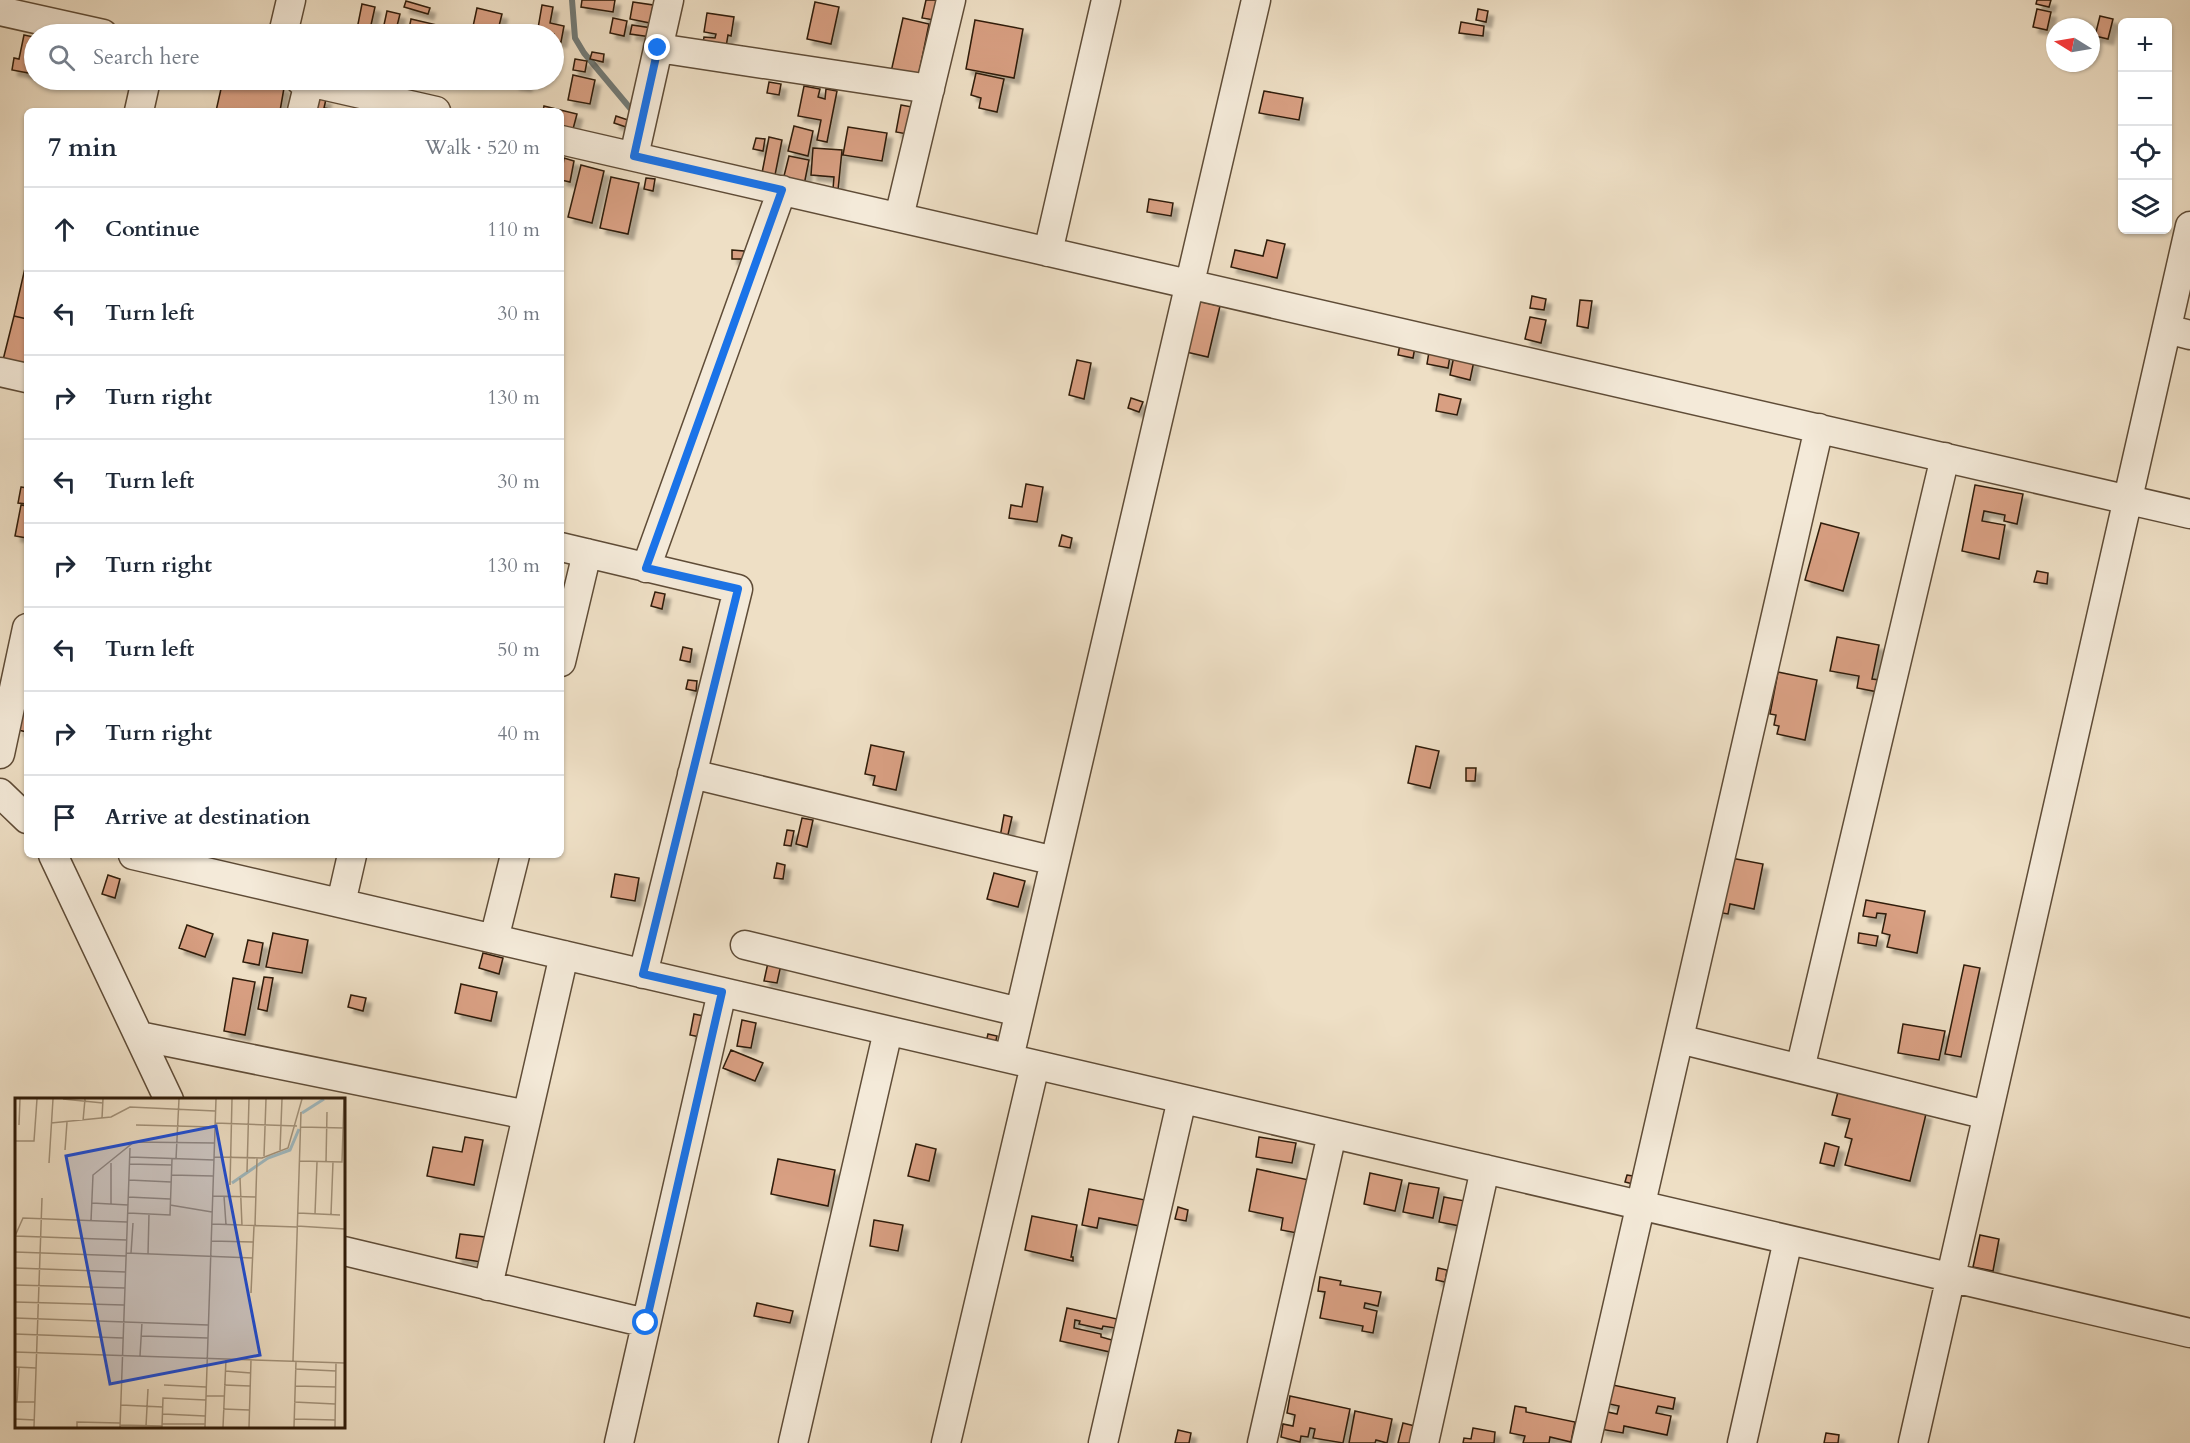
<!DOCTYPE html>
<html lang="en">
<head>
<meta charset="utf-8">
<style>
	body { margin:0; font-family:Cardo,serif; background:#f6f6f7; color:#1f2937 }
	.controls { position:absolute; right:18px; top:18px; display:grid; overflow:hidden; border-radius:9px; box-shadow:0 2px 4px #0004 }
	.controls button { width:54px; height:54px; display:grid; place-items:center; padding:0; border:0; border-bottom:2px solid #e0e1e3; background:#fff; color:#1f2937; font:30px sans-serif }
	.compass { position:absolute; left:2046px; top:18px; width:54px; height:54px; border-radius:50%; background:#fff; box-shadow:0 2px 4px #0004; rotate:281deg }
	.stop { position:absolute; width:18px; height:18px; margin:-14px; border:4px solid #1a73e8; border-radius:50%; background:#fff }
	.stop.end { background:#1a73e8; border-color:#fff; box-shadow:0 2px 6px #0008 }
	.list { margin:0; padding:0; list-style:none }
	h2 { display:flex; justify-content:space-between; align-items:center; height:78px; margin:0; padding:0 24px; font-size:26px }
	h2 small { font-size:20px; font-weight:400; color:#747a83 }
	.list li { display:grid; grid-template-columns:39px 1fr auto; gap:18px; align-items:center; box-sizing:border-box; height:84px; padding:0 24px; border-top:2px solid #e0e1e3 }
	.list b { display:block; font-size:22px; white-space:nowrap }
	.list em { font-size:20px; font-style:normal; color:#747a83 }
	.icon { flex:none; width:33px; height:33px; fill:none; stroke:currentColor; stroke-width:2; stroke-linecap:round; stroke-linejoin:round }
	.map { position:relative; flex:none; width:2190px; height:1443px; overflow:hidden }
	.search { position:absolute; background:#fff; box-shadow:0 2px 4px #0004; left:24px; top:24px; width:540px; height:66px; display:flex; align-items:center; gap:15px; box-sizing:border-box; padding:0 21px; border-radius:33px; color:#747a83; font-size:22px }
	.panel { position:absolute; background:#fff; box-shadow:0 2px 4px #0004; left:24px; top:108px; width:540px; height:750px; border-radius:9px }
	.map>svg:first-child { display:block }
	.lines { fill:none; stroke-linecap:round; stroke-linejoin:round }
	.stream { stroke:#727a76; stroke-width:6 }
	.building { fill:#d89f82; stroke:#2f1b08; stroke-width:1.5; filter:url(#shadow) }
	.minor-casing { stroke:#5f4c37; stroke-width:31 }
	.minor { stroke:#f4ead9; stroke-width:28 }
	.route { stroke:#1a73e8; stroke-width:8 }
	.inset-river { fill:none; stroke:#9fb9c0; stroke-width:3 }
	.inset-road { fill:none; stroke:#a29179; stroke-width:1.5 }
	.view { fill:#1d4ed8; fill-opacity:0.15; stroke:#1d4ed8; stroke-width:3 }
	.inset-edge { fill:none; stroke:#2f1b08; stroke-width:3 }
</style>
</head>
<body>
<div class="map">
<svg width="2190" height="1443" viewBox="0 0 2190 1443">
	<defs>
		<filter id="shadow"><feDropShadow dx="5.5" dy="5.5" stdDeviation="1.5" flood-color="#0004"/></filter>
	</defs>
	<rect width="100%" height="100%" fill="#eedfc5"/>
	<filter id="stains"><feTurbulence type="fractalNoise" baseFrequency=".00333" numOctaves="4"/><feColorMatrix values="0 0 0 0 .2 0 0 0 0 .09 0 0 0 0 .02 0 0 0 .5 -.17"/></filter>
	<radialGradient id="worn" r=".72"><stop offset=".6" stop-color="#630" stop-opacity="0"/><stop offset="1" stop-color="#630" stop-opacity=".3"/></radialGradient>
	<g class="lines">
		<path class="stream" d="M572 0 575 38 584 53 630 108"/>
	</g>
	<path class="building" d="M582 0H615L613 12 581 7Z
		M926 0H939L934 20 922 18Z
		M2037 0H2051L2049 7 2036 4Z
		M406 1 430 8 428 14 404 7Z
		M633 2 653 5 650 23 630 19Z
		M815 2 839 7 831 44 807 39Z
		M362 4 375 7 369 34H356Z
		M542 5 553 7 550 23 564 26 561 42 554 40V34H537Z
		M477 8 502 14 497 34 472 31Z
		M1478 9 1488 11 1486 22 1476 20Z
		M2037 9 2051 12 2047 30 2033 27Z
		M387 11 400 14 395 34H382Z
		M707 13 734 17 731 36 728 35 725 53 702 49 704 37 715 38 716 34 704 32Z
		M2100 16 2113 19 2108 39 2095 36Z
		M613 18 627 21 624 36 610 33Z
		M903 18 929 24 918 78 891 72Z
		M411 19 437 25 435 34H408Z
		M975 20 1023 29 1014 78 966 69Z
		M1461 22 1484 26 1483 36 1459 33Z
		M632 25 652 28 651 37 630 34Z
		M24 35 34 37V74L12 70 14 58 19 59Z
		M2050 35 2055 36V44L2049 43Z
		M592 52 604 54 603 62 590 59Z
		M575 59 587 61 585 72 573 70Z
		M976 73 1004 79 997 112 979 108 981 98 971 95Z
		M573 75 595 80 590 104 568 100Z
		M223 80H244L284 88 280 111H216Z
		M515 80H527L526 86 514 84Z
		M769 82 781 84 779 95 767 93Z
		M804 86 820 89 818 97 825 99 826 89 837 91 827 142 817 140 821 120 798 116Z
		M1264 91 1303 98 1299 120 1259 113Z
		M315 97 326 99 324 108 341 111H312Z
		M901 105 912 107 907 134 896 132Z
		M544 106 577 114 573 129 561 126V111H543Z
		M616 116 628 120 626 127 614 123Z
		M794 126 813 131 808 156 788 151Z
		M848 127 887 133 882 161 843 155Z
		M769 137 782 140 775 175 762 173Z
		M756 138 765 139 763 151 753 149Z
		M813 148 842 150 838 190 833 189 834 177 811 175Z
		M789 156 809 160 804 185 783 180Z
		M564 158 574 161 570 182 561 180Z
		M581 165 604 171 592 223 568 217Z
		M611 177 639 183 628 234 600 228Z
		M646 178 655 179 653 191 644 189Z
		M1149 199 1173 203 1171 216 1147 212Z
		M1267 240 1285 244 1277 278 1231 267 1235 250 1263 256Z
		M732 250 744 251V259H732Z
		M25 268 27 269V319L14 316Z
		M1532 296 1546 299 1544 310 1530 308Z
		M1580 300 1592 301 1588 328 1577 326Z
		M1198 301 1220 306 1208 357 1186 352Z
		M14 316 27 319V370L2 364Z
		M1530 317 1546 320 1541 343 1525 339Z
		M1400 344 1415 347 1413 358 1398 355Z
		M1429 352 1450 356 1448 368 1427 364Z
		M1454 356 1474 361 1470 380 1450 375Z
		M1077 360 1091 363 1084 399 1069 395Z
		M1439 394 1461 399 1457 415 1436 411Z
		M1131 398 1143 402 1139 412 1128 408Z
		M1026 484 1043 487 1037 522 1009 518 1011 505 1022 507Z
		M1975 485 2023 494 2017 524 2004 521 2005 515 1984 511 1982 521 2005 525 1999 559 1962 551Z
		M21 487 27 488V504L18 503Z
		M21 505 27 506V538L15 536Z
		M1821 523 1859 533 1843 591 1805 580Z
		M1062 535 1072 538 1070 548 1059 546Z
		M2037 571 2048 573 2047 584 2034 582Z
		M655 592 665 594 662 609 651 606Z
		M1837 637 1879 645 1872 679 1880 680 1878 692 1857 688 1859 676 1830 671Z
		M683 647 692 649 690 662 680 660Z
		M1778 672 1817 680 1805 740 1777 734 1779 726 1774 725 1776 715 1770 714Z
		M688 680 697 681 696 691 686 689Z
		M27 696V732L18 730Z
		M871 745 904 752 896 790 873 785 875 776 865 774Z
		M1416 746 1439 751 1430 788 1408 783Z
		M1466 768H1476L1475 781H1466Z
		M1004 815 1012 817 1007 839 1000 837Z
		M802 818 813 820 807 847 796 844Z
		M787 830 794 831 791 846 784 845Z
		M1731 858 1763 864 1754 909 1730 904 1728 914 1711 911Z
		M777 863 785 865 783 879 774 878Z
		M994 873 1025 881 1018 907 987 899Z
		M615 874 639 878 635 901 611 897Z
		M108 875 120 879 115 898 102 894Z
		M1866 900 1925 911 1917 953 1887 947 1890 935 1882 933 1886 914 1877 913 1876 918 1863 916Z
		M187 925 213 934 205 957 179 948Z
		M273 933 308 940 302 973 266 967Z
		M1859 933 1878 936 1876 946 1858 943Z
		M248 940 263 943 259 965 243 962Z
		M483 953 503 958 499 974 479 968Z
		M769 958 782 960 777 983 764 981Z
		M1964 965 1980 968 1961 1057 1945 1054Z
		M264 977 273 978 267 1011 258 1009Z
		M233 978 255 982 245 1035 224 1031Z
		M461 984 497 992 491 1021 455 1013Z
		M351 995 366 998 363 1011 348 1007Z
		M694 1014 709 1017 705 1038 690 1035Z
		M742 1020 756 1023 751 1048 737 1046Z
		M1903 1024 1945 1031 1939 1060 1898 1053Z
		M988 1034 997 1036 993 1053 984 1051Z
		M731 1050 763 1063 755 1081 723 1068Z
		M1838 1092 1926 1114 1910 1181 1845 1165 1852 1139 1845 1137 1850 1119 1832 1115Z
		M465 1137 483 1140 474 1185 427 1176 433 1147 462 1152Z
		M1259 1137 1296 1143 1292 1163 1256 1157Z
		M1825 1143 1839 1147 1834 1166 1820 1163Z
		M916 1144 936 1149 929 1181 908 1176Z
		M778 1159 835 1170 828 1206 771 1194Z
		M1257 1169 1309 1180 1297 1233 1281 1230 1283 1218 1249 1211Z
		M1370 1173 1402 1180 1395 1211 1364 1204Z
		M1627 1175 1639 1177 1637 1185 1625 1182Z
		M1409 1183 1439 1188 1433 1218 1403 1212Z
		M1089 1189 1145 1200 1140 1226 1099 1218 1097 1228 1082 1225Z
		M1444 1197 1465 1201 1460 1226 1439 1222Z
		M1178 1207 1188 1210 1186 1221 1175 1219Z
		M1032 1216 1077 1225 1071 1257H1073V1261L1025 1250Z
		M874 1220 903 1225 898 1251 870 1246Z
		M460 1234 485 1237 481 1262 456 1258Z
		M1980 1235 1999 1239 1993 1271 1973 1267Z
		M1438 1268 1447 1270 1445 1282 1436 1280Z
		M1320 1277 1341 1281 1340 1285 1381 1292 1378 1306 1365 1303 1364 1308 1377 1311 1373 1333 1362 1331 1363 1326 1320 1318 1325 1292 1318 1291Z
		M757 1303 793 1311 790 1323 754 1316Z
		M1067 1308 1117 1319 1115 1328 1103 1326 1102 1329 1079 1324 1080 1321 1075 1320 1074 1328 1101 1334V1337L1112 1340 1110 1352 1060 1341Z
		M1608 1384 1675 1398 1673 1409 1658 1406 1656 1413 1671 1416 1667 1435 1624 1426 1623 1433 1600 1429 1603 1411 1617 1414 1619 1406 1605 1403Z
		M1290 1396 1350 1409 1343 1443 1313 1438 1315 1429 1310 1428 1308 1437 1301 1436 1300 1442 1281 1437 1283 1424 1293 1426 1295 1415 1287 1413Z
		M1515 1406 1526 1408V1412L1575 1422 1571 1442 1550 1437 1549 1443H1523L1525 1436 1510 1433Z
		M1355 1411 1392 1419 1387 1443 1376 1440 1375 1443H1349Z
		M1403 1423 1415 1426 1411 1443H1398Z
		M1473 1428 1495 1432 1494 1443H1463L1464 1438 1471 1439Z
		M1178 1430 1191 1433 1189 1443H1175Z
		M1826 1433 1839 1435 1838 1443H1824Z"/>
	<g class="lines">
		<g class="minor-casing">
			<path id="minor" d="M0 11 103 34
				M283 34 291 0
				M658 48 930 89
				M300 80 436 111
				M139 111 146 80
				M302 111 309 82
				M561 140 2190 514
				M634 156 669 0
				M899 217 951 0
				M1048 252 1106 0
				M2167 329 2190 335
				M0 372 27 378
				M561 547 738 589 643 974
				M646 568 782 190
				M561 662 587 553
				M0 754 27 628
				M692 774 1055 861
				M0 793 27 819
				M53 855 169 1100
				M133 855 2190 1333
				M341 903 352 855
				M494 939 515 855
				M745 945 1019 1012
				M139 1036 527 1115
				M1679 1039 1987 1115
				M1009 1058 1256 0
				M1800 1069 1945 457
				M344 1251 646 1323
				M488 1286 564 955
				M619 1443 722 992
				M793 1443 888 1031
				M946 1443 1035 1065
				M1103 1443 1182 1099
				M1262 1443 1332 1134
				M1424 1443 1485 1169
				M1586 1443 1819 428
				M1742 1443 1788 1240
				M1913 1443 2190 226"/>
		</g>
		<use href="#minor" class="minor"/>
	</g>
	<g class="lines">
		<path class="route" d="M646 1323 722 992 643 974 738 589 646 568 782 190 634 156 658 48"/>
	</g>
	<g transform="translate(15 1098)">
		<rect width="330" height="330" fill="#eedfc5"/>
		<path class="inset-river" d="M287 15 309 1M217 85 253 60 275 52 284 31"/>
		<path class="inset-road" d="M48 1 88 5M87 20 88 1M68 23 70 1M36 25 96 19 115 9 200 13M200 25 282 28M4 27 5 1M121 27 200 29M286 29 329 30M0 43H19L22 1M50 52 52 24M265 52 267 1M249 58 251 1M115 59 199 62M199 59 247 60 273 50 287 1M161 61 164 1M284 63 327 64 329 1M311 64 312 14M34 65 38 1M114 66 157 67M232 74 234 1M156 77 198 78M225 80 227 128M114 82 156 84M215 87 217 1M198 98 241 99M209 98 211 127M113 99 155 101M77 105 113 107M96 106V65M155 107 197 114M113 115 155 117 157 61M283 115 325 117M300 116 302 64M316 116 318 64M76 123 78 77 119 44 199 45M197 126 282 129M240 127 242 60M282 128 330 131M112 142 0 138 8 120 112 124M196 143 238 144M0 154 111 158M111 155 238 160M116 155 118 125M133 156 134 116M0 170 111 174M0 187 110 190M236 195 239 128M0 204 109 207M0 220 193 227M0 236 108 240M126 238 193 240M0 254 330 265M125 258 127 224M278 263 286 14M0 269 21 270M280 271 321 273M210 273 236 275M149 287 191 289M209 287 235 288M280 288 321 289M191 298H209M1 304H20M2 304 4 269M279 304 320 306M106 307 148 309M208 311 234 312M148 316 190 318M0 321 20 322M279 321 320 322M147 326H190M105 327 147 328M131 328 133 291M19 329 27 100M62 329V324L105 325M105 329 115 50M147 329 148 300 191 302M190 329 201 1M208 329 211 261M234 329 236 262M279 329 281 263M320 329 321 264"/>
		<path class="view" d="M201 28 245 257 95 286 51 58Z"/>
		<rect width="330" height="330" class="inset-edge"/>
	</g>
	<rect width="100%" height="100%" filter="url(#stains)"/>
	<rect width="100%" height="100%" fill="url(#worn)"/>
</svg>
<div class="controls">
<button>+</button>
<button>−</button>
<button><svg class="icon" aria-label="locate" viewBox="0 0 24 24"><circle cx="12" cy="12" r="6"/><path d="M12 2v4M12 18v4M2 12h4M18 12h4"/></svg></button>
<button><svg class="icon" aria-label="layers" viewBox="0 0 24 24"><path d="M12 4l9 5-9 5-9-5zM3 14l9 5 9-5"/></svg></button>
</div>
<svg class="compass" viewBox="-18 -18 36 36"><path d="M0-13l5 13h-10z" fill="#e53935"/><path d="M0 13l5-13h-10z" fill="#747a83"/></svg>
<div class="stop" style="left:646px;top:1323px"></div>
<div class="stop end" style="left:658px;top:48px"></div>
<div class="search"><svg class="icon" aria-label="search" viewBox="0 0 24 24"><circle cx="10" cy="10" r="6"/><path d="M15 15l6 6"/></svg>Search here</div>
<section class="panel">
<h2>7 min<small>Walk · 520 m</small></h2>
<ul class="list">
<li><svg class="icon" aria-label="ahead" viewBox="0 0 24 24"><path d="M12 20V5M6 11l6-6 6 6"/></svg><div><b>Continue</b></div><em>110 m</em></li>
<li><svg class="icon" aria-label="left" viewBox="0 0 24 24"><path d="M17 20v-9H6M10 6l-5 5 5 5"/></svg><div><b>Turn left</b></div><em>30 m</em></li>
<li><svg class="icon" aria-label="right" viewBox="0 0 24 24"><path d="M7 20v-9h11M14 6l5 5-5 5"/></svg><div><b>Turn right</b></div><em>130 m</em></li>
<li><svg class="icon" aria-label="left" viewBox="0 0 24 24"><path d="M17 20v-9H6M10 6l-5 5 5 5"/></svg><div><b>Turn left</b></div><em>30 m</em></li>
<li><svg class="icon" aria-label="right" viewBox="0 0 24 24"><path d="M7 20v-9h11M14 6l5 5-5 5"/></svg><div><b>Turn right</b></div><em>130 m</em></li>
<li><svg class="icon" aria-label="left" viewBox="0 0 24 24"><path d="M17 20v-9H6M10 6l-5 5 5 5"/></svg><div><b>Turn left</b></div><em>50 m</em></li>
<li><svg class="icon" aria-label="right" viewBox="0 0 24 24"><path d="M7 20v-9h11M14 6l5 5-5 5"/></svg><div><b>Turn right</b></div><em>40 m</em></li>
<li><svg class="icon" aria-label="arrive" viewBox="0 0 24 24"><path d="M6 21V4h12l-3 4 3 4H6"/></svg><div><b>Arrive at destination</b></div></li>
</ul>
</section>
</div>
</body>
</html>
